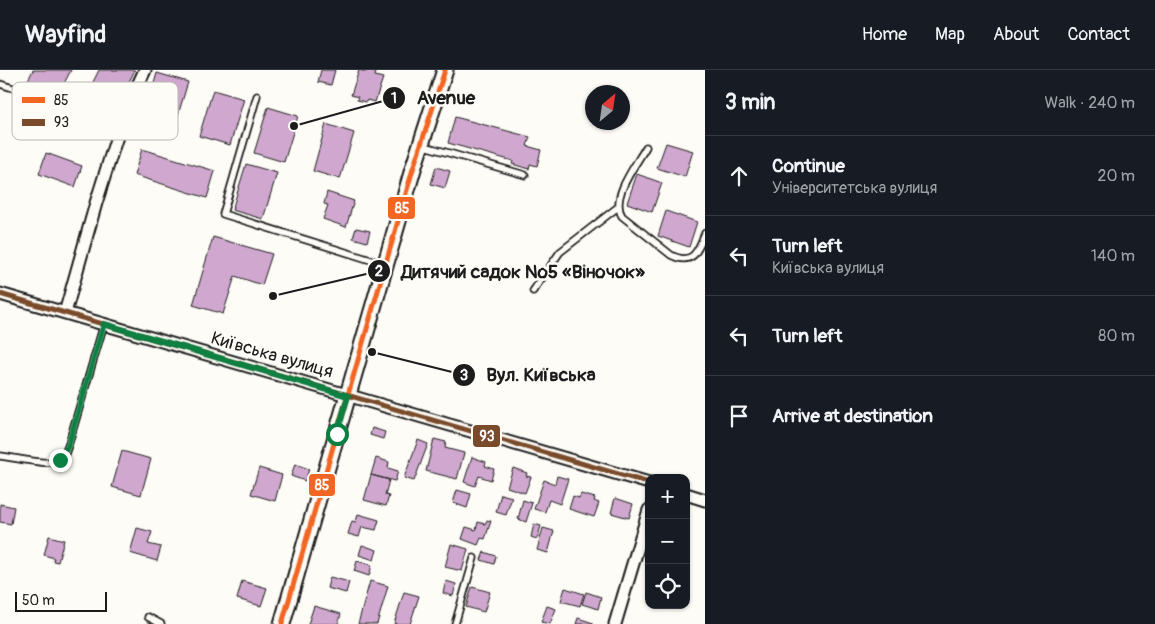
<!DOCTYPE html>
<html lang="en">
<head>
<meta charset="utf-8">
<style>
	body { margin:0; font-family:Pangolin,sans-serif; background:#242831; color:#f1f3f6 }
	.controls { position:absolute; right:15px; bottom:15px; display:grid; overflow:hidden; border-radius:10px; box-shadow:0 1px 4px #0004 }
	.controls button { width:45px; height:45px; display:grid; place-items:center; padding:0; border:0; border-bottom:1px solid #363941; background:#171b24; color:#f1f3f6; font:25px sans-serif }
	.compass { position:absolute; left:585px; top:15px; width:45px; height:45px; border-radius:50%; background:#171b24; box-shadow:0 1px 4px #0004; rotate:29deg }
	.scale { position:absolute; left:15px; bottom:12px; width:92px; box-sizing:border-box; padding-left:5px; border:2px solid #1c1c1c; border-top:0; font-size:14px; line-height:18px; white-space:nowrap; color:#1c1c1c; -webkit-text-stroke:4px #fdfcf7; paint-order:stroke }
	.stop { position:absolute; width:15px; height:15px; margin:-11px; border:4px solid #0b8043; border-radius:50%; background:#fff }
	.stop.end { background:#0b8043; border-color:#fff; box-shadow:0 1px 5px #0008 }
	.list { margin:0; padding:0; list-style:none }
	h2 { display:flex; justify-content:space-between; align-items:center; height:65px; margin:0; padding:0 20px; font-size:21px }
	h2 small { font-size:16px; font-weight:400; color:#9ea1a6 }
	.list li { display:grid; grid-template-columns:32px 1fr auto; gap:15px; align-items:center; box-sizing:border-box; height:80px; padding:0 20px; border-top:1px solid #363941 }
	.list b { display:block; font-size:19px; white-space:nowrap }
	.list p { margin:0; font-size:16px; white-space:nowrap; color:#9ea1a6 }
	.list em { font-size:16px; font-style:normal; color:#9ea1a6 }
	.icon { flex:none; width:28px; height:28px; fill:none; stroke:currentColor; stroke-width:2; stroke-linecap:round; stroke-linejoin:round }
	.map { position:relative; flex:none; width:705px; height:554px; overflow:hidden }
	header { display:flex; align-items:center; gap:30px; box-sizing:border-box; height:70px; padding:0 25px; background:#171b24; border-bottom:1px solid #363941 }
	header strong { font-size:24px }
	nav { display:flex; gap:28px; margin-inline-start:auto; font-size:18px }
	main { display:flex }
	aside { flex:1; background:#171b24 }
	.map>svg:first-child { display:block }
	.building { fill:#d0a8cf; stroke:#1c1c1c }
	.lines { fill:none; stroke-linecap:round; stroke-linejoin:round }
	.lane-casing { stroke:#1c1c1c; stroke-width:9 }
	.street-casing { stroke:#1c1c1c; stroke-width:15 }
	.secondary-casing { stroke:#1c1c1c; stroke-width:19 }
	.lane { stroke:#fdfcf7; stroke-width:5.5 }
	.street { stroke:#fdfcf7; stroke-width:11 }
	.secondary { stroke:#fdfcf7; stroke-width:15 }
	.bus-1-casing { stroke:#fdfcf7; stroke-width:9 }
	.bus-2-casing { stroke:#fdfcf7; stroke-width:9 }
	.bus-1 { stroke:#f26522; stroke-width:5 }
	.bus-2 { stroke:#7a4b2a; stroke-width:5 }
	.route { stroke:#0b8043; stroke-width:6 }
	.labels { text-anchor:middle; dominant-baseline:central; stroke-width:5; stroke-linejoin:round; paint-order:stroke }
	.street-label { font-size:18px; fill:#1c1c1c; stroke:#fdfcf7 }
	.key { fill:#fdfcf7; stroke:#bab9b5; stroke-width:1 }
	.key-label { font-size:14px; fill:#1c1c1c }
	.leader { fill:none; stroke:#1c1c1c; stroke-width:2 }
	.callout-dot { fill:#1c1c1c; stroke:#fdfcf7; stroke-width:2 }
	.mark-label { font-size:15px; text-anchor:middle; font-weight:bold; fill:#fff }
	.callout-label { font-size:19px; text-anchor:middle; font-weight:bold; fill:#1c1c1c; stroke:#fdfcf7; stroke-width:5; stroke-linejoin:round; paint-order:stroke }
	.line-badge { stroke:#fdfcf7; stroke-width:2 }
	.badge-label { font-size:14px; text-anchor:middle; font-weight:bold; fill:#fff }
</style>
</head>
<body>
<header>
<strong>Wayfind</strong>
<nav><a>Home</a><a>Map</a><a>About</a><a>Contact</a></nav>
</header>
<main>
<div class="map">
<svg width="705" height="554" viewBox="0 0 705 554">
	<rect width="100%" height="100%" fill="#fdfcf7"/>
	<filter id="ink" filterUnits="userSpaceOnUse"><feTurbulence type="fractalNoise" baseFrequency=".02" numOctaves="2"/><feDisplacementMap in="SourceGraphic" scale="10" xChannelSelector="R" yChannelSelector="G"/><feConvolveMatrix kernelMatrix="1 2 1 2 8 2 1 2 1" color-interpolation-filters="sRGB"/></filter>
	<g filter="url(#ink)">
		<path class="building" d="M33 0H71L57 27 40 19 38 22 25 16Z
			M99 0H135L111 47 98 40 99 38 84 30Z
			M321 0H335L331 15 318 12Z
			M359 0 366 2 367 0H369L376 2 375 6 383 8 375 32 367 30 366 32 357 30 358 27 351 25Z
			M157 3 188 12 174 58 144 49Z
			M213 20 244 29 230 75 199 66Z
			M268 37 298 46 284 92 254 83Z
			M455 47 530 67 527 76 541 80 537 96 530 94 529 99 512 94 513 91 448 73Z
			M326 54 354 63 340 109 313 101Z
			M666 73 693 81 685 107 657 98Z
			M142 79 215 101 207 128 134 105Z
			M46 83 82 96 75 117 39 104Z
			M246 94 277 103 263 149 232 140Z
			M436 97 450 101 445 118 431 114Z
			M637 104 662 113 652 142 627 133Z
			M327 122 354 131 346 157 323 149 328 135 324 134Z
			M666 141 697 152 689 177 658 166Z
			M356 158 370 161 367 172 353 168Z
			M213 167 272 184 262 215 235 206 223 244 193 235Z
			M372 358 385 362 383 369 370 365Z
			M434 369 446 372 445 378 464 383 457 409 426 401Z
			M418 370 428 374 414 411 404 408Z
			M122 381 151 389 141 425 112 417Z
			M472 387 486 392 485 396 494 399 491 410 479 406 475 416 464 412Z
			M376 388 389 392 388 398 398 401 395 411 371 405Z
			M295 394 309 399 305 411 291 406Z
			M259 398 282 405 275 431 251 424Z
			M513 398 527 403 526 406 531 407 525 423 507 417Z
			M371 405 389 410 385 425 389 426 386 436 364 430Z
			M557 406 568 409 560 434 549 430 545 442 534 439 544 410 555 414Z
			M457 420 471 424 467 438 453 433Z
			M501 424 512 427 506 445 496 442Z
			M581 424 595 428 594 431 599 433 594 447 569 439 573 426 579 428Z
			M615 428 633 434 629 448 611 443Z
			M523 430 532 433 526 452 518 449Z
			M0 434 14 437 11 454 0 452Z
			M358 444 379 450 376 460 362 457 359 467 348 464 352 451 356 452Z
			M487 450 491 451 485 469 481 468 478 475 462 469 466 457 476 460 478 452 485 454Z
			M534 454 541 456 537 469 531 467Z
			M137 458 152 462 148 474 161 477 157 491 130 483Z
			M543 458 554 461 548 483 537 480Z
			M49 466 64 470 58 492 53 491 54 488 44 485Z
			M451 474 468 479 462 501 445 497Z
			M362 475 377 480 374 490 359 485Z
			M484 482 496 486 494 494 481 490Z
			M357 491 372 495 369 506 354 501Z
			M330 507 349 512 346 523 327 518Z
			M242 511 267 518 261 536 237 529Z
			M370 511 388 516 377 554H358Z
			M446 511 456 514 453 526 443 523Z
			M472 517 490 522 484 542 466 537Z
			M565 518 584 524 580 536 561 531Z
			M404 522 419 526 410 554H394Z
			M586 522 601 527 598 539 582 534Z
			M314 536 341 544 338 554H308Z
			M547 536 556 539 550 554 541 552Z
			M578 548 593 553V554H576Z"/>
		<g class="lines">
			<g class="lane-casing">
				<path id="lane" d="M0 14 54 31 120 57
					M257 26 223 144 374 191
					M421 75 525 105
					M646 77C636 95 610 127 622 146L671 185C693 196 698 181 705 163
					M533 221 560 182 618 137
					M0 386C13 387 51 397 61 390 65 387 66 380 68 376L104 254
					M148 547 161 554
					M455 554 474 488"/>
			</g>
			<g class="street-casing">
				<path id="street" d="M0 224 649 413
					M65 243 96 133 123 47 145 0
					M686 424 705 430
					M615 554 649 440"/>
			</g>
			<g class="secondary-casing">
				<path id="secondary" d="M282 554 413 99 445 0"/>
			</g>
			<use href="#lane" class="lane"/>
			<use href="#street" class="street"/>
			<use href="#secondary" class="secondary"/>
			<g class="bus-1-casing">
				<path id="bus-1" d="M282 554 413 99 445 0"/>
			</g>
			<g class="bus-2-casing">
				<path id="bus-2" d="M0 224 649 413"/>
			</g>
			<use href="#bus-1" class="bus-1"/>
			<use href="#bus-2" class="bus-2"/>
		</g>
	</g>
	<g class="lines" filter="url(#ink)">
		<path class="route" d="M60 390 68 376 104 254 348 326 337 364"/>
	</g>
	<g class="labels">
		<g class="street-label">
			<text transform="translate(272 285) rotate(16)">Київська вулиця</text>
		</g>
	</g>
	<rect x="12" y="12" width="166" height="58" rx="8" class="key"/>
	<rect x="22" y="27" width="23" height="6" fill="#f26522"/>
	<rect x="22" y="49" width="23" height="7" fill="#7a4b2a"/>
	<g class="key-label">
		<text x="54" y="35">85</text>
		<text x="54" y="57">93</text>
	</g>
	<path class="leader" d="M294 56L394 28M273 226L379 201M372 282L464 305"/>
	<g class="callout-dot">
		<circle cx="294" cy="56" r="5"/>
		<circle cx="273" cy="226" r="5"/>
		<circle cx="372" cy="282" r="5"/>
		<circle cx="394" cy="28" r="12"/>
		<circle cx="379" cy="201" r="12"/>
		<circle cx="464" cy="305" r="12"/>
	</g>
	<g class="mark-label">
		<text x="394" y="33">1</text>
		<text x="379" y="206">2</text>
		<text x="464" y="310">3</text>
	</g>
	<g class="callout-label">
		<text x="446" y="34">Avenue</text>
		<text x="523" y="208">Дитячий садок №5 «Віночок»</text>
		<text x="541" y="311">Вул. Київська</text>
	</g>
	<g class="line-badge">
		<rect x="387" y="126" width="29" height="24" rx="5" fill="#f26522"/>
		<rect x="472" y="354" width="29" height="24" rx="5" fill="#7a4b2a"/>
		<rect x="308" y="403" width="28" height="24" rx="5" fill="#f26522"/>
	</g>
	<g class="badge-label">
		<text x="402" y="143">85</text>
		<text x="487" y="371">93</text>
		<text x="322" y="420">85</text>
	</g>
</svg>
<div class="controls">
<button>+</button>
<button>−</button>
<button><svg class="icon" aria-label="locate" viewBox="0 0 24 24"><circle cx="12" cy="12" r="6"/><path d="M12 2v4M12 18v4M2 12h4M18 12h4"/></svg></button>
</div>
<svg class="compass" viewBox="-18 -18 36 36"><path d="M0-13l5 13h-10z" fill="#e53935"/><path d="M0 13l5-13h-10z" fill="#9ea1a6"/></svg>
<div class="scale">50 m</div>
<div class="stop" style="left:337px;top:364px"></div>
<div class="stop end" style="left:60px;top:390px"></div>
</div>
<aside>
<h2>3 min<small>Walk · 240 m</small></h2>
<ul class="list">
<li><svg class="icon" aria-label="ahead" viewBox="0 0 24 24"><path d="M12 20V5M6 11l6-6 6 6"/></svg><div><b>Continue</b><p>Університетська вулиця</p></div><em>20 m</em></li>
<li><svg class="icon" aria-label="left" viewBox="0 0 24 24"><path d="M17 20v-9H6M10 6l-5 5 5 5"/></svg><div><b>Turn left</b><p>Київська вулиця</p></div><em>140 m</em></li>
<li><svg class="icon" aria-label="left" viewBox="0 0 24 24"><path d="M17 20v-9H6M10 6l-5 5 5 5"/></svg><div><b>Turn left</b></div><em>80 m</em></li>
<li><svg class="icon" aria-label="arrive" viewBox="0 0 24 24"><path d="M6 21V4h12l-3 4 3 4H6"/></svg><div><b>Arrive at destination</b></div></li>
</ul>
</aside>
</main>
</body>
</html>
